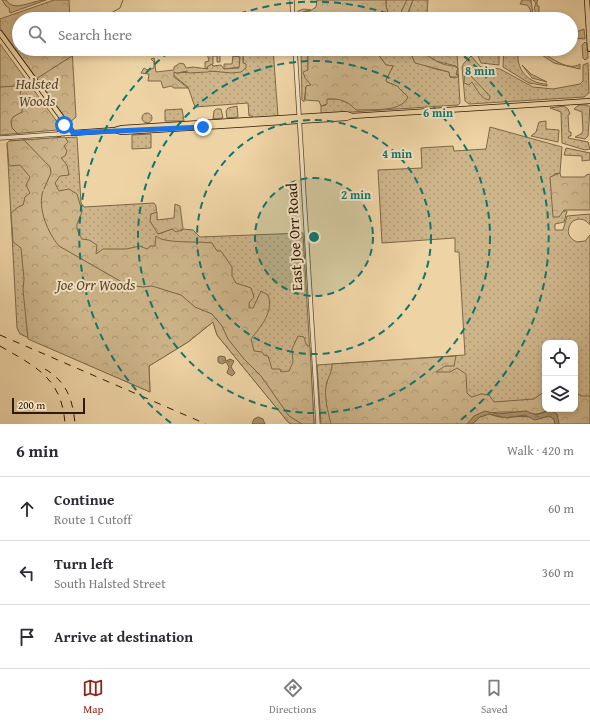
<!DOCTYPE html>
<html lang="en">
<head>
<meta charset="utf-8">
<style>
	body { margin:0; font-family:"Gentium Book Plus",serif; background:#f2f2f3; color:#2b2b33 }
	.controls { position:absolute; right:12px; bottom:12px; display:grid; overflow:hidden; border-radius:8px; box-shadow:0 2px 6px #0003 }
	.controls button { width:36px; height:36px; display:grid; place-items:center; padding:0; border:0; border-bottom:1px solid #e1e1e2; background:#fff; color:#2b2b33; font:20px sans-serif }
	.scale { position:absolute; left:12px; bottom:10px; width:73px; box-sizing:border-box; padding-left:4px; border:2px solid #2c1a02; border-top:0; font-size:11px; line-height:14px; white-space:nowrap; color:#2c1a02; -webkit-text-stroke:3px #f4e2c4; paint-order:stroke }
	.stop { position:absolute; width:12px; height:12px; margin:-9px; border:3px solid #1a73e8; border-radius:50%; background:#fff }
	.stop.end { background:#1a73e8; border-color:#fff; box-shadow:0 1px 4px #0008 }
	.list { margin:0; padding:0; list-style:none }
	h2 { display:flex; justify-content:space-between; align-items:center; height:52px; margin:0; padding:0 16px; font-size:17px }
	h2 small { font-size:13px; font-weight:400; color:#7c7c81 }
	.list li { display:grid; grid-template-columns:26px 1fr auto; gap:12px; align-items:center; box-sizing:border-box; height:64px; padding:0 16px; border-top:1px solid #e1e1e2 }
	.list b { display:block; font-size:15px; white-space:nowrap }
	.list p { margin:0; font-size:13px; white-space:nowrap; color:#7c7c81 }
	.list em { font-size:13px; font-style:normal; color:#7c7c81 }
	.icon { flex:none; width:22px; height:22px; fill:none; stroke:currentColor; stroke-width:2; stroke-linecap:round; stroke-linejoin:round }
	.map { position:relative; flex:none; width:590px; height:424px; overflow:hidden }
	.search { position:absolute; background:#fff; box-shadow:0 2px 6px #0003; left:12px; right:12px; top:12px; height:44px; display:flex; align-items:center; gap:10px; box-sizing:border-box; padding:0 14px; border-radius:22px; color:#7c7c81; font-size:15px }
	.sheet { height:244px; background:#fff }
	nav { display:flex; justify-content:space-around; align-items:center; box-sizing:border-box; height:56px; border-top:1px solid #e1e1e2; background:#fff; font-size:11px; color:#7c7c81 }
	nav a { display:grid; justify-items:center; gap:2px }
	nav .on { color:#8f2418 }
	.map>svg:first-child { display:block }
	.grass { fill:url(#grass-dots); stroke:#7c6746; fill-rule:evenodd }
	.forest { fill:url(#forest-crowns); stroke:#7c6746 }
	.garden { fill:#cdb489; stroke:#7c6746 }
	.water { fill:url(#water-ripples); stroke:#796343 }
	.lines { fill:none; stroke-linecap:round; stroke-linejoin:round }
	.stream { stroke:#796343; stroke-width:1 }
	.minor-casing { stroke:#5c482b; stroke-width:5 }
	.major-casing { stroke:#2c1a02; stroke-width:6 }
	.minor { stroke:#f4e2c4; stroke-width:3.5 }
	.major { stroke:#eed3a5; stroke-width:4.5 }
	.rail { stroke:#2c1a02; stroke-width:1; stroke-dasharray:7 7; stroke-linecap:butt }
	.route { stroke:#1a73e8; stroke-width:5 }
	.ring { fill:none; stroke:#0f766e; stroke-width:2; stroke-dasharray:7 5 }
	.labels { text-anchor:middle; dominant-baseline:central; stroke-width:4; stroke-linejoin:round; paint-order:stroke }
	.park-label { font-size:15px; font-style:italic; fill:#5c482a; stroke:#f4e2c4 }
	.street-label { font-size:15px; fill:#2c1a02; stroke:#f4e2c4 }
	.centre { fill:#0f766e; stroke:#f4e2c4; stroke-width:2 }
	.ring-label { font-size:12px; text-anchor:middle; font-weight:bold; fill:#0f766e; stroke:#f4e2c4; stroke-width:4; stroke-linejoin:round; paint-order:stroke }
</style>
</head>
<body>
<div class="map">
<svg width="590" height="424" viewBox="0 0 590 424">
	<defs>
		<pattern id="grass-dots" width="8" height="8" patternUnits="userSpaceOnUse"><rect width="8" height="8" fill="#cdb489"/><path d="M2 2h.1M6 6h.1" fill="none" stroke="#b09a75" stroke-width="1.8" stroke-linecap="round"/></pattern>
		<pattern id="forest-crowns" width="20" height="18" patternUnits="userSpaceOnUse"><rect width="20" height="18" fill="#cdb489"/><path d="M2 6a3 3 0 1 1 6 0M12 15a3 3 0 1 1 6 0" fill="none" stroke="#b09a75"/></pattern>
		<pattern id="water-ripples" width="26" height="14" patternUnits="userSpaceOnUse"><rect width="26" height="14" fill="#ac946e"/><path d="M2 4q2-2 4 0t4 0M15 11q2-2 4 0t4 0" fill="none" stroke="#8c7858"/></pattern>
	</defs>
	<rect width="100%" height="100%" fill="#eed3a5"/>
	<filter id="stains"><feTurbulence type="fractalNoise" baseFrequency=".005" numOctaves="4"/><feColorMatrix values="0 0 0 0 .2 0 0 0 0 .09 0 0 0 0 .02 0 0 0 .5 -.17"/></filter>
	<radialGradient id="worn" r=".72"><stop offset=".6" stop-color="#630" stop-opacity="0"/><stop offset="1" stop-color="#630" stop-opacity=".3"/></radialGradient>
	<path class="grass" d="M386 0H407L402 10 401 19H390L386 6Z
		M413 0H428L427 13 420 14V19H407L409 10Z
		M522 0H531L533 15 531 14 530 9 527 5 520 4Z
		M533 0H538L537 1V6H539V16H542V18L532 19V17H535L536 12 534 9 536 3Z
		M304 9 311 10 303 12V19H297L298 11Z
		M584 29 585 39 571 38V34Z
		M585 42 587 44 588 58 585 60 583 58 582 45Z
		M243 49H273L278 116 252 118 253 116H249L248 103 195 107 188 87 173 75V72H175L176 73 210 71 238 72 243 63V52L246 50Z
		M301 49H308V70L305 78 312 85 306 87 304 102 302 100Z
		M381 49H409C418 67 432 68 449 72L450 77 455 78 459 75 456 74 458 69 456 66 436 61 417 49C431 49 445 61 457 53L460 103 458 105 321 114V106L326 105V99H340L347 103 397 86 387 82 386 80 393 66 386 65 378 54Z
		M479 49H499V65L481 63 478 56Z
		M504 49H519C514 68 528 84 547 84V86L529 83 503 67Z
		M533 49C542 49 566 74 580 64V69L554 63Z
		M220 52V62H217V56H213V64L208 67V69L205 68V62L209 61 207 53Z
		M233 55 240 57V67L224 69V64H232Z
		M471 56 481 67 500 69 533 87 553 89 580 84 583 81V65L588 63 589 93 584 97 469 104 465 101 462 67 464 63Z
		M522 65 531 74 547 82 532 78Z
		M579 105H587L590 107 588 136 585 139 575 137 581 134 583 131 582 112 574 109Z
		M237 106 238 117 227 118 226 111 228 108Z
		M564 106 568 109 570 114 568 115 569 132H571V136H569L568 138 588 142 590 149 585 150 562 143 561 112 550 108Z
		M182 109 184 121H165V110Z
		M216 109H221L223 118 213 119 214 111Z
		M142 118a5 5 0 1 1 10 0a5 5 0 1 1-10 0Z
		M546 121V129L559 130 558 142 531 136 536 132 539 122Z
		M490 127 562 147 560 173 554 174 562 211H567L564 222 555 224V230H563L567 216 590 214V225C585 218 577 217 571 223 566 231 568 238 577 242L585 241 590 235V424H321L317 365 465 355 459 252H455V238L382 243 378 170 422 168 421 148 453 146 454 151 486 149ZM545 343H575V409H545Z
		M151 134V148L132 149V135Z
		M77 137 81 203 84 207 154 203 156 206 158 234 172 229 181 231 183 229 193 230 200 237 303 233 314 424H291L288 422 217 335 213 322 188 342 149 366 150 392 20 334 17 328 7 143 9 141Z
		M566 148 590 153V160L582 161V156L564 155Z"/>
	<path class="forest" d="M54 0H69L70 19H19V49H72L76 117 69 123 0 28V19Z
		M317 0H386V6L390 19H303V12L310 11 316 7Z
		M407 0H413L409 10 407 19H401L402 10Z
		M0 44 58 123 57 130 0 135Z
		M229 49 246 50 247 52 243 54V63L246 64V68L241 72 232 73 210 71 208 72 188 73 187 71 177 73 174 72V77L188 88H174L171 86 163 88 161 81H148L149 74 141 73 144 68 147 70 154 68V62L151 59 154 58 156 72 174 70V67L180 63 184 64 186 68 193 67 208 69 207 67 212 64 213 66 221 65 224 69 239 68 240 57 233 56Z
		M308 49H381L378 54 386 65 393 66 386 80 387 82 397 86 408 97C401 113 371 109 356 110 348 101 339 98 327 99V104L321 106 319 101 305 100 306 86 311 85 305 78 303 72 308 70Z
		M409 49C422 49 431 60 443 64 448 66 454 65 458 68L456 74 459 77H450L449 72 415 63Z
		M465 73 469 74 490 96 489 100C481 99 476 88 472 82L469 85 464 83Z
		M65 137 68 142 64 146 67 151 65 156 61 158 67 165 69 175 60 176 55 183 59 191 69 189 77 194 82 211C79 224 72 223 82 239L89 240 97 245 96 254 103 249H126L140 246 147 249 151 246H155L156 236C164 244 199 241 212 243L217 251H221L232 267V276L236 283 251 288 254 297 249 303V308H253L261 291 268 295C274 312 261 326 251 339L254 351 262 352 264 355 268 356 272 369H280L281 372 289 371 293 362 292 349 298 336 304 337 306 344 310 347 314 424H291L288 422 217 335 213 322 188 342 149 366 150 392 28 339 23 290 24 279 21 248 13 242 11 213 18 207 23 205 25 197 30 193 26 185 30 177 20 165 9 166 7 143 9 141Z
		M560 173 561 177H585L586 175 590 174V210H564L559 217H553L550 177Z
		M175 204 180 206 183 229 176 232 172 229 158 234 150 221 151 214 157 212V220L174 218Z
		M456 356 454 366H445L436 372H450L457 368 466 374 467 393 470 396 472 397 481 394 489 395 494 402 534 399 545 391V409H575V393L582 396H590V424H559L558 419 546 411C534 417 529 412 516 412 499 412 479 411 467 424H331C328 411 323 395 327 382 329 376 332 372 332 364Z
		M489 414 499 417 549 416 554 419 555 424H472L480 417Z"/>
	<path class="garden" d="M2 0H6C14 13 32 0 46 0L10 13 9 10 10 9 6 6Z"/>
	<path class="water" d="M221 356 225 357 226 361 230 359 234 361 231 367 235 373 232 376 227 373 229 367 226 362 222 364 218 362V357Z
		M551 410 557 414 559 424H555L554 419 549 416 535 420 525 415 507 418 489 414 480 417 472 424H467L474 416 485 411 498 414 526 411 536 415Z
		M258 417 263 419 265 424H252L254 419Z"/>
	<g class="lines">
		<path class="stream" d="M100 19 120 8 123 0
			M76 55 83 49
			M36 79 72 56
			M0 87 15 86 21 88
			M19 135 12 128 11 121 13 117 22 112C23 99 14 93 28 84
			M21 137 50 167 51 173 44 189
			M43 191C37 208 48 233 59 246L127 285 143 287 152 286 181 295 195 307 212 314 222 326 228 339 244 359 261 376 289 416 302 424"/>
		<g class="minor-casing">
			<path id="minor" d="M292 0 293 19
				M295 49 318 424
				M0 138 73 133"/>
		</g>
		<g class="major-casing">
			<path id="major" d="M587 0 590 49
				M0 33 73 133 115 130 122 128 346 114 352 116
				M115 130 122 132 346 118 352 116 590 101
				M59 134 64 128V122"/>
		</g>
		<use href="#minor" class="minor"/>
		<use href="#major" class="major"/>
		<path class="rail" d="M0 335 206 424
			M0 346C36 367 62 378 65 424
			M45 369C67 382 73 400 75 424"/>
	</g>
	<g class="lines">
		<path class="route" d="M64 125 63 120 73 133 203 127"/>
	</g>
	<circle cx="314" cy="237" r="59" fill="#0f766e" fill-opacity=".12"/>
	<g class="ring">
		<circle cx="314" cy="237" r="59"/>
		<circle cx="314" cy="237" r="117"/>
		<circle cx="314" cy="237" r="176"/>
		<path d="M171 423A235 235 0 0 1 173 49M228 18A235 235 0 0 1 400 18M455 49A235 235 0 0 1 457 423"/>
	</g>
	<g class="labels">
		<g class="park-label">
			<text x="37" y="83">Halsted<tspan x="37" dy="17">Woods</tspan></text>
			<text x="96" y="284">Joe Orr Woods</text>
		</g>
		<g class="street-label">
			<text transform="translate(294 237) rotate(-93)">East Joe Orr Road</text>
		</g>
	</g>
	<circle cx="314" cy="237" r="6" class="centre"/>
	<g class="ring-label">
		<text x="480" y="75">8 min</text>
		<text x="438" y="117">6 min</text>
		<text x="397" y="158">4 min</text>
		<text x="356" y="199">2 min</text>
	</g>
	<rect width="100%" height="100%" filter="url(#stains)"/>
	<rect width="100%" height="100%" fill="url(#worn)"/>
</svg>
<div class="controls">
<button><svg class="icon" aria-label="locate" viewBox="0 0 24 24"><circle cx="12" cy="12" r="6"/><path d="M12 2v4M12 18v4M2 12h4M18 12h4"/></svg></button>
<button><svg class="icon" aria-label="layers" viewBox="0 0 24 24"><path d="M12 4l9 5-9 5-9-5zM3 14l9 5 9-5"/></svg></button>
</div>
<div class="scale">200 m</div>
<div class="stop" style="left:64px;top:125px"></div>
<div class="stop end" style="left:203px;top:127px"></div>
<div class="search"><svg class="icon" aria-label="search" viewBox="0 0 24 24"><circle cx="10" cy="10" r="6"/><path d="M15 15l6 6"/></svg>Search here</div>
</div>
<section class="sheet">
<h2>6 min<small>Walk · 420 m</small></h2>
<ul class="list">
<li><svg class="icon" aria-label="ahead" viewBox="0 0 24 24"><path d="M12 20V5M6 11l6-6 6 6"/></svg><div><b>Continue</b><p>Route 1 Cutoff</p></div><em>60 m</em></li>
<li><svg class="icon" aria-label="left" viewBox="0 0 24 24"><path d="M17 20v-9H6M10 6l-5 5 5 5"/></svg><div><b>Turn left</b><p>South Halsted Street</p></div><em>360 m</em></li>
<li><svg class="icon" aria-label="arrive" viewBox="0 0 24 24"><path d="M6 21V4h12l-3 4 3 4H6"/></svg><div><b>Arrive at destination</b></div></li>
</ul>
</section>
<nav>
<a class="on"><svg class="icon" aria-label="map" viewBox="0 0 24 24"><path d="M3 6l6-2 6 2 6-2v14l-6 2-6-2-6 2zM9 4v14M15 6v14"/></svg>Map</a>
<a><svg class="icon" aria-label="directions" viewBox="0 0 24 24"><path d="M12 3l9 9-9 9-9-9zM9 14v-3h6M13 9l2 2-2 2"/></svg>Directions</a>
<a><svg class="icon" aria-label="saved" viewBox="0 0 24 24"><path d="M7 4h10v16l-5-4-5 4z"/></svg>Saved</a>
</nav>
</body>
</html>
